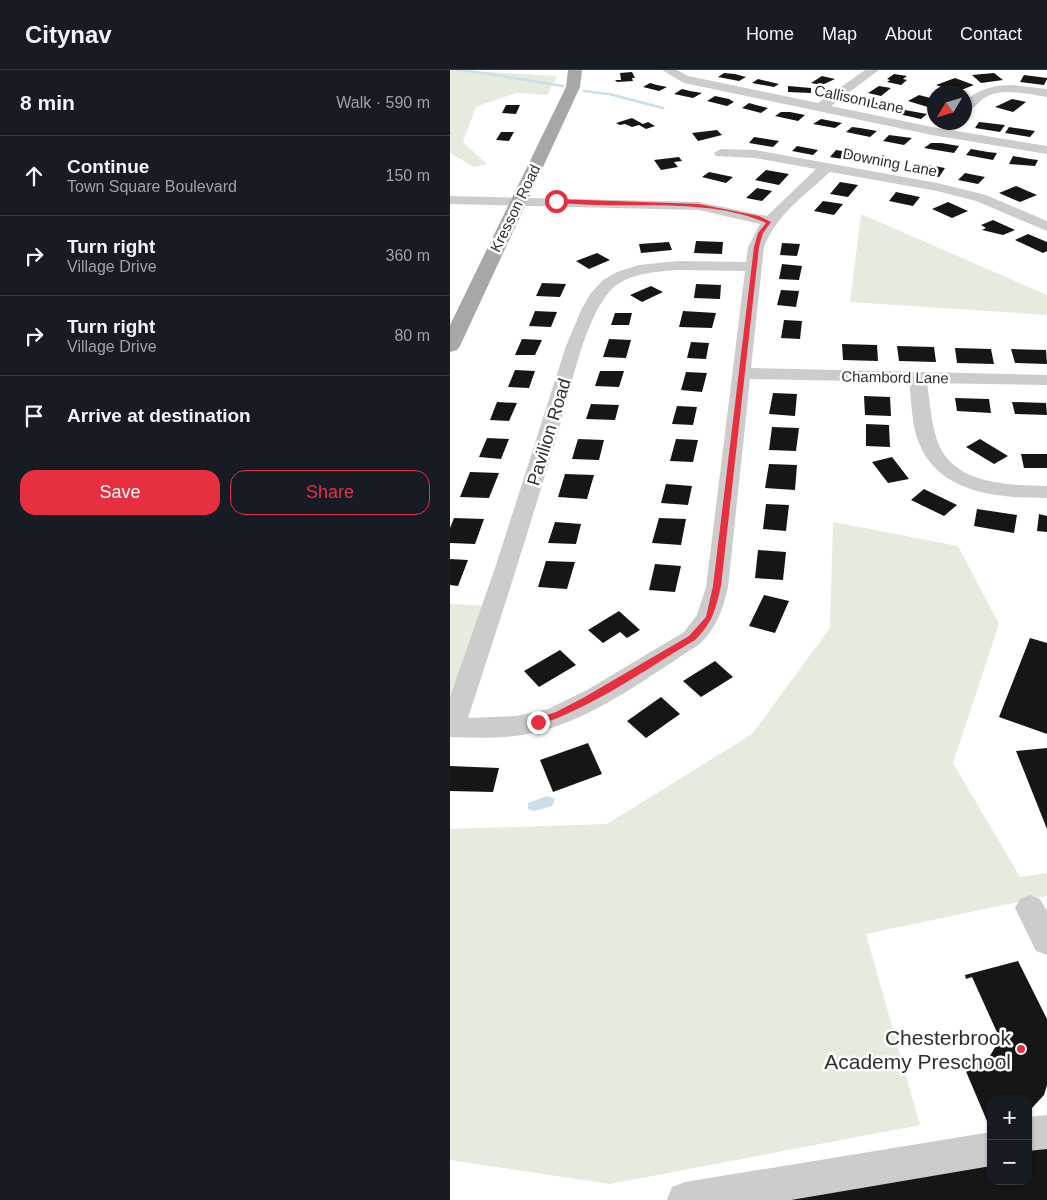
<!DOCTYPE html>
<html lang="en">
<head>
<meta charset="utf-8">
<style>
	body { margin:0; font-family:Helvetica,sans-serif; background:#242831; color:#f1f3f6 }
	.controls { position:absolute; right:15px; bottom:15px; display:grid; overflow:hidden; border-radius:10px; box-shadow:0 1px 4px #0004 }
	.controls button { width:45px; height:45px; display:grid; place-items:center; padding:0; border:0; border-bottom:1px solid #363941; background:#171b24; color:#f1f3f6; font:25px sans-serif }
	.compass { position:absolute; left:477px; top:15px; width:45px; height:45px; border-radius:50%; background:#171b24; box-shadow:0 1px 4px #0004; rotate:232deg }
	.stop { position:absolute; width:15px; height:15px; margin:-11px; border:4px solid #e63040; border-radius:50%; background:#fff }
	.stop.end { background:#e63040; border-color:#fff; box-shadow:0 1px 5px #0008 }
	.list { margin:0; padding:0; list-style:none }
	h2 { display:flex; justify-content:space-between; align-items:center; height:65px; margin:0; padding:0 20px; font-size:21px }
	h2 small { font-size:16px; font-weight:400; color:#9ea1a6 }
	.list li { display:grid; grid-template-columns:32px 1fr auto; gap:15px; align-items:center; box-sizing:border-box; height:80px; padding:0 20px; border-top:1px solid #363941 }
	.list b { display:block; font-size:19px; white-space:nowrap }
	.list p { margin:0; font-size:16px; white-space:nowrap; color:#9ea1a6 }
	.list em { font-size:16px; font-style:normal; color:#9ea1a6 }
	.actions { display:flex; gap:10px; padding:15px 20px }
	.actions a { flex:1; padding:11px 0; border:1px solid #e63040; border-radius:15px; text-align:center; font-size:18px; color:#e63040 }
	.actions .main { background:#e63040; color:#fff }
	.icon { flex:none; width:28px; height:28px; fill:none; stroke:currentColor; stroke-width:2; stroke-linecap:round; stroke-linejoin:round }
	.map { position:relative; flex:none; width:597px; height:1130px; overflow:hidden }
	header { display:flex; align-items:center; gap:30px; box-sizing:border-box; height:70px; padding:0 25px; background:#171b24; border-bottom:1px solid #363941 }
	header strong { font-size:24px }
	nav { display:flex; gap:28px; margin-inline-start:auto; font-size:18px }
	main { display:flex }
	aside { flex:1; background:#171b24 }
	.map>svg:first-child { display:block }
	.green { fill:#e5ecdd }
	.water { fill:#c9dfec }
	.lines { fill:none; stroke-linecap:round; stroke-linejoin:round }
	.stream { stroke:#c9dfec; stroke-width:2.5 }
	.building { fill:#161616 }
	.minor { fill:#ccc; fill-rule:evenodd }
	.major { fill:#a7a7a7; fill-rule:evenodd }
	.route { fill:#e63040 }
	.poi-dot { fill:#e63040; stroke:#fff; stroke-width:2 }
	.labels { text-anchor:middle; dominant-baseline:central; stroke-width:5; stroke-linejoin:round; paint-order:stroke }
	.far-street-label { font-size:15px; fill:#2f2f2f; stroke:#fff }
	.street-label { font-size:18px; fill:#2f2f2f; stroke:#fff }
	.near-poi-label { font-size:21px; fill:#2f2f2f; stroke:#fff; text-anchor:end }
</style>
</head>
<body>
<header>
<strong>Citynav</strong>
<nav><a>Home</a><a>Map</a><a>About</a><a>Contact</a></nav>
</header>
<main>
<aside>
<h2>8 min<small>Walk · 590 m</small></h2>
<ul class="list">
<li><svg class="icon" aria-label="ahead" viewBox="0 0 24 24"><path d="M12 20V5M6 11l6-6 6 6"/></svg><div><b>Continue</b><p>Town Square Boulevard</p></div><em>150 m</em></li>
<li><svg class="icon" aria-label="right" viewBox="0 0 24 24"><path d="M7 20v-9h11M14 6l5 5-5 5"/></svg><div><b>Turn right</b><p>Village Drive</p></div><em>360 m</em></li>
<li><svg class="icon" aria-label="right" viewBox="0 0 24 24"><path d="M7 20v-9h11M14 6l5 5-5 5"/></svg><div><b>Turn right</b><p>Village Drive</p></div><em>80 m</em></li>
<li><svg class="icon" aria-label="arrive" viewBox="0 0 24 24"><path d="M6 21V4h12l-3 4 3 4H6"/></svg><div><b>Arrive at destination</b></div></li>
</ul>
<div class="actions"><a class="main">Save</a><a>Share</a></div>
</aside>
<div class="map">
<svg width="597" height="1130" viewBox="0 0 597 1130">
	<rect width="100%" height="100%" fill="#fff"/>
	<path class="green" d="M0 0 107 6 97 25 66 23 26 37 13 72 37 94 24 97 0 83Z
		M411 144 597 225V245L400 232Z
		M383 452 508 476 549 554 503 693 570 807 597 803V826L416 864 470 1055 160 1114 0 1090V759L157 754 302 664 380 558Z
		M0 534 43 536 0 657Z"/>
	<path class="water" d="M97 726 105 729 102 736 84 741 78 739V733Z"/>
	<g class="lines">
		<path class="stream" d="M7 0C43 3 77 11 113 16
			M134 21 159 24 213 38"/>
	</g>
	<path class="building" d="M182 2 185 8H182L183 11 167 12 165 10H171L170 3Z
		M274 3 285 4 296 7 289 11 268 7Z
		M544 3 553 10 531 13 522 5Z
		M444 4 457 6 453 9 457 10 451 15 437 12 440 10 437 9Z
		M574 5 597 8V9L594 15 570 12Z
		M372 6 385 9 372 15 361 13Z
		M505 8 524 15 506 22 486 15Z
		M308 9 329 14 324 17 302 13Z
		M200 13 207 15 217 17 209 21 193 17Z
		M338 16 361 18V23L338 22Z
		M429 16 441 18 431 26 418 23Z
		M232 19 240 21 252 23 243 28 224 24Z
		M469 25 484 29V36L481 38 458 31Z
		M265 26 279 29 284 32 277 36 257 31Z
		M416 28 427 33 432 36 421 39 408 31Z
		M562 29 576 32 563 42 545 37Z
		M299 33 306 35 318 38 311 43 292 38Z
		M56 35H70L66 44 52 43Z
		M449 39 466 42 477 44 471 49 444 43Z
		M331 42H340L355 45 348 51 325 46Z
		M182 48 193 54 198 52 205 56 196 59 189 55 182 57 175 54 170 55 166 53Z
		M371 49 392 53 385 58 363 54Z
		M529 52 555 55 550 62 525 58Z
		M402 57 410 58 427 61 420 67 396 62Z
		M559 57 585 61 580 67 555 63Z
		M267 60 272 65 248 71 242 63Z
		M51 62H64L59 71 46 70Z
		M439 65 454 67 462 68 454 75 433 71Z
		M304 67 329 71 323 77 299 73Z
		M481 73H491L509 76 504 83 474 78Z
		M347 76 368 80 363 85 342 81Z
		M521 79 538 82 547 83 543 90 516 85Z
		M386 80 411 84 405 91 380 87Z
		M563 86 580 89 588 90 585 96 559 94Z
		M229 87 232 91 224 92 228 97 211 100 204 90Z
		M423 88 448 93 444 98 419 94Z
		M467 93 495 98 489 107 460 102Z
		M316 100 339 104 329 115 305 110Z
		M259 102 283 107 276 113 252 107Z
		M515 103 535 107 528 114 508 110Z
		M390 112 408 115 398 127 380 124Z
		M566 116 587 125 570 132 549 123Z
		M307 118 322 121 312 131 296 128Z
		M446 122 470 127 463 136 439 131Z
		M373 131 393 134 384 145 364 141Z
		M498 132 518 141 502 148 482 139Z
		M543 150 565 160 553 165 532 160 536 158 531 155Z
		M578 164 597 172V181L593 183 565 170Z
		M246 171 273 172 272 184 244 183Z
		M219 172 222 180 191 183 189 174Z
		M332 173 350 174 347 186 330 185Z
		M147 183 160 190 139 199 126 191Z
		M332 194 352 196 349 210 329 209Z
		M92 213 116 214 110 227 86 226Z
		M246 214 271 215 270 229 244 228Z
		M201 216 213 222 192 232 180 225Z
		M331 220 349 221 346 237 327 235Z
		M85 241 107 242 101 257 79 256Z
		M233 241 266 243 262 258 229 257Z
		M165 243H182L179 255H161Z
		M334 250 352 251 350 269 331 268Z
		M72 269 92 270 85 285H65Z
		M159 269 181 270 176 288 153 287Z
		M241 272 259 273 256 289 237 288Z
		M392 274 427 275 428 291 393 290Z
		M447 276 484 277 486 292 449 291Z
		M505 278 541 279 544 294 507 293Z
		M561 279 596 280 597 294 565 293Z
		M65 300 85 301 79 318 58 317Z
		M150 301H174L169 317 145 316Z
		M236 302 257 303 252 322 231 320Z
		M323 323 347 324 345 346 319 344Z
		M414 326 440 327 441 346 415 345Z
		M505 328 539 329 541 343 507 341Z
		M47 332 67 333 59 351 40 350Z
		M562 332 596 333 597 345 565 344Z
		M141 334 169 335 165 350 136 349Z
		M227 336 247 337 243 355 222 354Z
		M416 354 439 355 440 377 416 376Z
		M322 357 349 358 346 381 319 380Z
		M37 368 59 369 51 389 29 387Z
		M128 369 154 370 149 390 122 389Z
		M226 369 248 370 243 392 220 391Z
		M530 369 558 386 544 394 516 377Z
		M571 384H597V398H574Z
		M442 387 459 409 438 413 422 392Z
		M319 394 347 395 345 420 315 418Z
		M20 402 49 403 39 428 10 427Z
		M115 404 144 405 137 429 108 427Z
		M216 414 242 416 238 435 211 433Z
		M474 419 507 435 494 446 461 430Z
		M316 434 339 435 336 461 313 459Z
		M527 439 567 445 564 463 524 456Z
		M589 444 597 446V462L587 461Z
		M4 448 34 449 25 474 0 473V458Z
		M209 448 236 449 231 475 202 473Z
		M105 452 131 454 126 474 98 473Z
		M308 480 336 482 333 510 305 508Z
		M0 489 18 490 8 516 0 515Z
		M96 491 125 492 117 519 88 517Z
		M205 494 231 496 225 522 199 520Z
		M314 525 339 531 325 563 299 556Z
		M169 541 190 560 177 568 170 562 153 573 138 560Z
		M580 568 597 573V664L549 647Z
		M110 580 126 595 89 617 74 601Z
		M265 591 283 607 251 627 233 611Z
		M211 627 230 644 196 668 177 651Z
		M138 673 152 704 103 722 90 690Z
		M597 678V759L566 681Z
		M0 696 49 698 43 722 0 721Z
		M568 891 597 949V1015L594 1025 582 1038 578 1039V1029H541V1050L537 1051 512 992 519 991 520 994 538 989 550 969 522 907 516 909 515 905Z
		M597 1075V1130H334L541 1093V1111H578V1079Z"/>
	<g class="lines">
		<path class="minor" d="M212 0H227L238 6 368 33 415 0H429L381 36 482 57 597 76V84L482 65 234 13Z
			M562 15 597 19V27C577 24 552 17 534 28 527 33 523 41 514 43V32C528 19 544 15 562 15Z
			M271 79 305 80 487 113 536 125 597 151V161L526 131 487 121 380 102C355 125 327 144 314 177L301 298 597 305V315L477 313C480 332 481 351 487 370 502 415 558 415 597 416V428C549 428 489 424 469 373 461 354 462 332 459 312L300 309 278 517C273 539 267 557 250 574 199 606 147 647 87 662 59 669 29 668 0 667V627L47 492 116 276 132 238 141 223 153 210 167 202 189 195 228 191 296 192 298 177 310 154 249 140 0 134V126L249 132 317 146 366 99 305 88 266 86 264 83ZM228 200 295 201 256 517 247 545 234 562 137 620 98 639 66 646 18 648C49 554 79 460 107 365 120 324 131 260 156 226 172 203 203 202 228 200Z
			M580 825 590 829 597 841V885L586 881 565 838 570 829Z
			M597 1045V1079L578 1081V1047Z
			M541 1062V1096L341 1130H217L222 1117 235 1112Z"/>
		<path class="major" d="M118 0H132L130 17 10 276 7 280 0 282V255L116 17Z"/>
	</g>
	<path class="route" d="M106 129 249 134 309 146 321 152 313 163 309 177 271 516C265 541 263 552 245 570 194 600 144 637 88 655L83 652 84 649 106 642 133 628 239 566 256 547 263 516 304 177 308 163 316 153C254 125 170 141 104 132Z"/>
	<circle class="poi-dot" cx="571" cy="979" r="5"/>
	<g class="labels">
		<g class="far-street-label">
			<text transform="translate(409 29) rotate(12)">Callison Lane</text>
			<text transform="translate(440 92) rotate(11)">Downing Lane</text>
			<text transform="translate(65 138) rotate(-64)">Kresson Road</text>
			<text transform="translate(445 307) rotate(1)">Chambord Lane</text>
		</g>
		<g class="street-label">
			<text transform="translate(99 362) rotate(-73)">Pavilion Road</text>
		</g>
		<g class="near-poi-label">
			<text x="561" y="967">Chesterbrook<tspan x="561" dy="24">Academy Preschool</tspan></text>
		</g>
	</g>
</svg>
<div class="controls">
<button>+</button>
<button>−</button>
</div>
<svg class="compass" viewBox="-18 -18 36 36"><path d="M0-13l5 13h-10z" fill="#e53935"/><path d="M0 13l5-13h-10z" fill="#9ea1a6"/></svg>
<div class="stop" style="left:106px;top:131px"></div>
<div class="stop end" style="left:88px;top:652px"></div>
</div>
</main>
</body>
</html>
